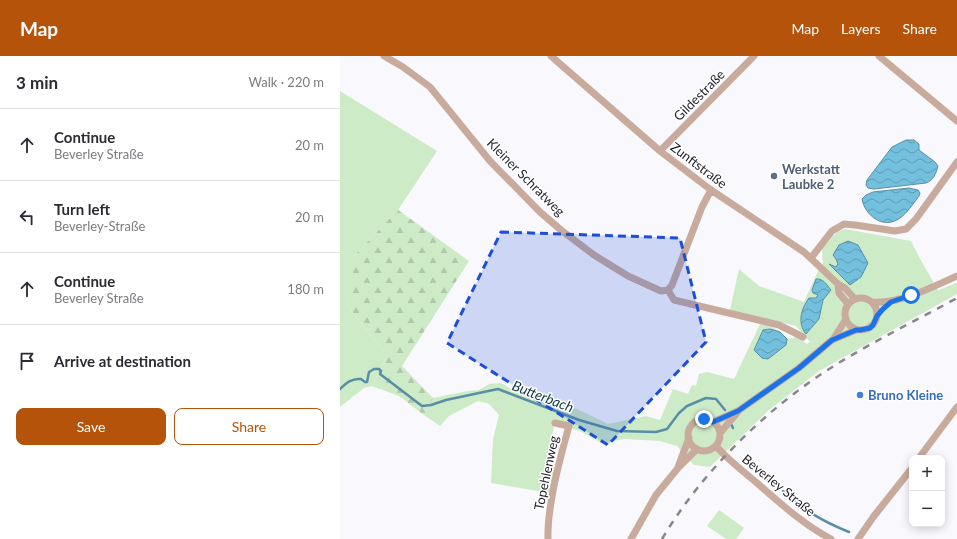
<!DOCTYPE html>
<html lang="en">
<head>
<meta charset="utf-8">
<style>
	body { margin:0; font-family:Lato,sans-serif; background:#f7f7f7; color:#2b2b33 }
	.controls { position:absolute; right:12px; bottom:12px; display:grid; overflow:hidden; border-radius:8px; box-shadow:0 2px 10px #0003 }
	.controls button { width:36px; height:36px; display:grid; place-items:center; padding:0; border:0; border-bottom:1px solid #e1e1e2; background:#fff; color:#2b2b33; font:20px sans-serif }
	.stop { position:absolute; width:12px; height:12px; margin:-9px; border:3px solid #1a73e8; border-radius:50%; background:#fff }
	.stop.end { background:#1a73e8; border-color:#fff; box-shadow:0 1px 4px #0008 }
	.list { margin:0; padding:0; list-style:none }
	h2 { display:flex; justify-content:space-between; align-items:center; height:52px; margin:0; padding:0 16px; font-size:17px }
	h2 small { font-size:13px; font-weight:400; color:#7c7c81 }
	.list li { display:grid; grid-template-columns:26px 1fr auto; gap:12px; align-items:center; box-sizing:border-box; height:72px; padding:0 16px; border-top:1px solid #e1e1e2 }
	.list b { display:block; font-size:15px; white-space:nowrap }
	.list p { margin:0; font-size:13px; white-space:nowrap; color:#7c7c81 }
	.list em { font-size:13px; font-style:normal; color:#7c7c81 }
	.actions { display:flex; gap:8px; padding:12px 16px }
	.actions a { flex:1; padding:9px 0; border:1px solid #b45309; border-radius:8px; text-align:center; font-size:14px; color:#b45309 }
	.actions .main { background:#b45309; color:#fff }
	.icon { flex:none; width:22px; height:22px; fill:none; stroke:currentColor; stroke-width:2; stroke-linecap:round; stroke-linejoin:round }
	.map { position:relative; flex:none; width:617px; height:483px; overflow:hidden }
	header { display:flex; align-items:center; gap:24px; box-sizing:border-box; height:56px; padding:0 20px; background:#b45309; color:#fff }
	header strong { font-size:19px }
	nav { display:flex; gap:22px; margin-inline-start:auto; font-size:14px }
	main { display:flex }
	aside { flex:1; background:#fff }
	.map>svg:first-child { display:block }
	.grass { fill:#cdebc6 }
	.forest { fill:url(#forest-firs) }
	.water { fill:url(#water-waves); stroke:#598fa6 }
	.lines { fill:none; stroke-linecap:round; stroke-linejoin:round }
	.stream { stroke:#598fa6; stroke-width:2.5 }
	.minor { stroke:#c8ab9c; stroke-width:7 }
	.rail { stroke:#88868c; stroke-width:2.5; stroke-dasharray:7 7; stroke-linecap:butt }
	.route { stroke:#1a73e8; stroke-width:5 }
	.marked { fill:#1d4ed8; fill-opacity:0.2; stroke:#1d4ed8; stroke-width:3; stroke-dasharray:8 5; stroke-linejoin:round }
	.service-dot { fill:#5c6f8a; stroke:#fff; stroke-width:1.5 }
	.shop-dot { fill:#3f7fe0; stroke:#fff; stroke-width:1.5 }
	.labels { text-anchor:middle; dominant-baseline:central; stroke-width:3; stroke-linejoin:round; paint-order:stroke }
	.street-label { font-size:13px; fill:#201d25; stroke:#fff }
	.service-label { font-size:13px; font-weight:bold; fill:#4e5e75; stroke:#fff; text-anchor:start }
	.shop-label { font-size:13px; font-weight:bold; fill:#366cbe; stroke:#fff; text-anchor:start }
	.water-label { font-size:14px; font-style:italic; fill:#143946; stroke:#fff }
</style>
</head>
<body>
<header>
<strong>Map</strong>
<nav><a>Map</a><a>Layers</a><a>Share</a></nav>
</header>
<main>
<aside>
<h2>3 min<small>Walk · 220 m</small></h2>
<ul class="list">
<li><svg class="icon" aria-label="ahead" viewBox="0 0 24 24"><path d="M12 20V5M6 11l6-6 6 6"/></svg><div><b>Continue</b><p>Beverley Straße</p></div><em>20 m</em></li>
<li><svg class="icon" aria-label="left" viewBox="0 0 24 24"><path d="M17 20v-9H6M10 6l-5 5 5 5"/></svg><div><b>Turn left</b><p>Beverley-Straße</p></div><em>20 m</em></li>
<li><svg class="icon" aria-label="ahead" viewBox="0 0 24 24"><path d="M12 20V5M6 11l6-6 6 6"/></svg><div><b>Continue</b><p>Beverley Straße</p></div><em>180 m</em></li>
<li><svg class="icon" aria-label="arrive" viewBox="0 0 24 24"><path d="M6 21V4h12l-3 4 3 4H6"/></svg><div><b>Arrive at destination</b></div></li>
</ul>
<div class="actions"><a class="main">Save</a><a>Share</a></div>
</aside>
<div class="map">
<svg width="617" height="483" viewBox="0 0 617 483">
	<defs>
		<pattern id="forest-firs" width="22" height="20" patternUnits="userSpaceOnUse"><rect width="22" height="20" fill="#cdebc6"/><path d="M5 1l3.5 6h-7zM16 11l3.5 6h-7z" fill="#b0c9aa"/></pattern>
		<pattern id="water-waves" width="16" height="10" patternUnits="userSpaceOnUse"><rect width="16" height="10" fill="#72c0de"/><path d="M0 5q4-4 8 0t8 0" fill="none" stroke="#5d9bb4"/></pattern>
	</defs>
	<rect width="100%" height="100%" fill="#f9f8fc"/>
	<path class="grass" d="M0 35 97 95 58 154 14 200 8 251 47 299 32 330 24 332 0 351Z
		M505 173 571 185 579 201 598 234 617 227V238L502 302 479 315 429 354 370 411 354 409 337 390 320 385 285 383 261 387 240 375 229 372 214 370 206 412 216 414 210 437 151 427 153 383 159 359 149 348 138 345 109 360 100 370 84 359 93 342 128 335 139 334 149 328 161 327 170 332 197 342 223 356 230 352 237 353 268 368 306 360 320 364 333 333 348 338 352 329 356 330 359 318 367 316 394 323 421 266C431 270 441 274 447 283L457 281 467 288 470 286 456 270 390 254 399 213 419 230 464 246 478 215 483 209 482 193 497 176Z
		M379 454 404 472 396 483H386L367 470Z"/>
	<path class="forest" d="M58 154 129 205 62 310 93 342 84 359 59 340 32 330 47 299 8 251 11 210 14 200Z"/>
	<path class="water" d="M566 84H574L579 88V94L595 106 598 110C596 117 594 124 586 127L534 133 528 132 526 129 527 124 552 91Z
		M569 132 578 134 580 137 579 140C573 148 567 157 560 162 544 174 525 160 522 143L526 139 533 136Z
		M508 185 518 189 528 207 521 221 510 229 489 208 496 211 498 208 496 203 493 199 499 189Z
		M476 223C483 222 487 229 491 234L483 244 479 263 466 278C457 267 461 253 469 242H476L478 239 473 237 472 234Z
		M430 273 440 276 447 283 446 289 428 303 422 302 414 294 423 274Z"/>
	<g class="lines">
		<path class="stream" d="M0 333C6 327 12 322 21 323L25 326H27L29 316 34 313H39L41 315 40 318 82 350 91 349 106 344 158 333 239 364 277 375 316 376 327 373 339 357 347 350 366 342 376 343 385 354
			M391 368 393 372
			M408 399 416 414 429 425
			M443 435C465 455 482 465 509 476"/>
		<path class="minor" d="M44 0 63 11 90 31 150 105 200 156 221 174 254 199 288 220 321 235 328 234 332 229 362 151 371 134
			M211 0 320 95 371 134 464 196 498 228 505 232 515 243
			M539 0 617 65
			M320 95 414 0
			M471 202 492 175 504 168 515 169 555 175 566 173 576 163 617 106
			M498 228 499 237 508 248
			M328 234 334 244 439 269 463 281
			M505 258a16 16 0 1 1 32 0a16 16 0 1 1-32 0Z
			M532 246C561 248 590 232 617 220
			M494 282 506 263
			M348 379a16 16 0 1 1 32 0a16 16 0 1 1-32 0Z
			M373 366 398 355 459 312 492 284 516 274
			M380 377 397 357
			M376 390C388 404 403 415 417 427 440 447 464 469 491 483
			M579 402 617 351
			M338 411 349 382
			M208 483C207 450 220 402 229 370L215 367
			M291 483 316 439 338 412 357 393
			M518 483 534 460 572 412"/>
		<path class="rail" d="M322 483C363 414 429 350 497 308 536 284 577 264 617 242"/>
	</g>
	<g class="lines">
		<path class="route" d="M364 363 373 366 398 355 459 312 492 284 516 274H520L530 272 533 269 537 260 543 253 551 246 571 239"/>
	</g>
	<path class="marked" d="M161 176 340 182 366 286 268 389 107 287Z"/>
	<circle class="service-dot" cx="434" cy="120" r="4"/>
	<circle class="shop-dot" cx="520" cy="339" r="4"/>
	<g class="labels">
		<g class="street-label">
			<text transform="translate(359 39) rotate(-45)">Gildestraße</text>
			<text transform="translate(359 109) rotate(37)">Zunftstraße</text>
			<text transform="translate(186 121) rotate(45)">Kleiner Schratweg</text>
			<text transform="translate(206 417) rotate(-78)">Topehlenweg</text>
			<text transform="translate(439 429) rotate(39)">Beverley Straße</text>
		</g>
		<g class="service-label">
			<text x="442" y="113">Werkstatt<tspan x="442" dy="15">Laubke 2</tspan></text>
		</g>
		<g class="shop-label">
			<text x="528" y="339">Bruno Kleine</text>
		</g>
		<g class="water-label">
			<text transform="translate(203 340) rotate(21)">Butterbach</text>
		</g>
	</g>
</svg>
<div class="controls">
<button>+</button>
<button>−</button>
</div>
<div class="stop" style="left:571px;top:239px"></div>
<div class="stop end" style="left:364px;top:363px"></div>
</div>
</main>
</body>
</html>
